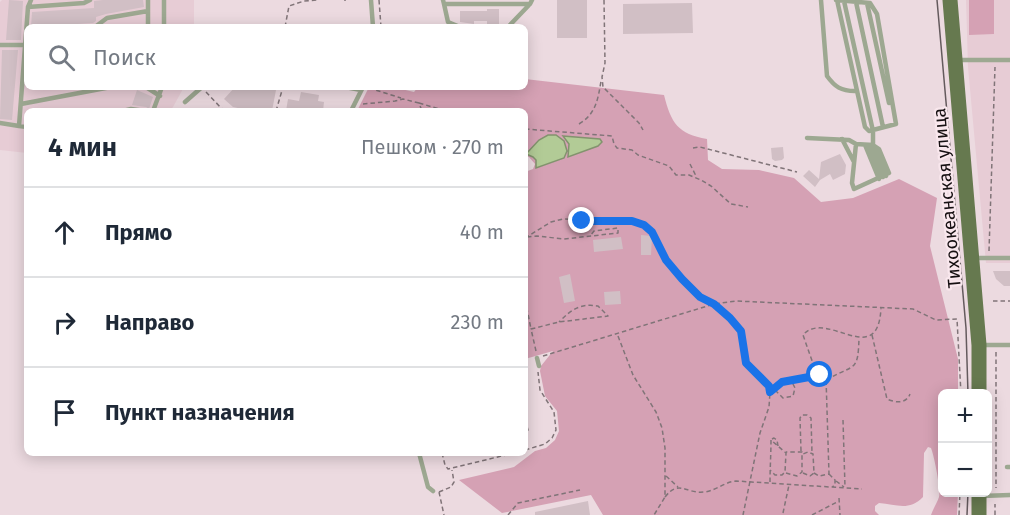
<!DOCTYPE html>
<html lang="ru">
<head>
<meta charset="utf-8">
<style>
	body { margin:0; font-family:"Fira Sans",sans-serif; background:#f6f6f7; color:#1f2937 }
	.controls { position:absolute; right:18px; bottom:18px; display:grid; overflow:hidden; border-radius:9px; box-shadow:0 3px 15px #0003 }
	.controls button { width:54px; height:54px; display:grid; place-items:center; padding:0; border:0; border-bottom:2px solid #e0e1e3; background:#fff; color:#1f2937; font:30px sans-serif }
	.stop { position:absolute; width:18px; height:18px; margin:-14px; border:4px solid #1a73e8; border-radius:50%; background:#fff }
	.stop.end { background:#1a73e8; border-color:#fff; box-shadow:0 2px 6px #0008 }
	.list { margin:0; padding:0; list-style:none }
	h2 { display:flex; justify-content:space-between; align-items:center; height:78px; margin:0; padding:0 24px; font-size:26px }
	h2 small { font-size:20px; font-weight:400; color:#747a83 }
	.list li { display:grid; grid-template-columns:39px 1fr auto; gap:18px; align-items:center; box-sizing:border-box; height:90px; padding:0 24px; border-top:2px solid #e0e1e3 }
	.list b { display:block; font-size:22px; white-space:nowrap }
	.list em { font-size:20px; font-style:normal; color:#747a83 }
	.icon { flex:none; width:33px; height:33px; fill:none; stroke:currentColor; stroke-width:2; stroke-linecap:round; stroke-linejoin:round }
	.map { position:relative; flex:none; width:1010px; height:515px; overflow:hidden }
	.search { position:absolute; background:#fff; box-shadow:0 3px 15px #0003; left:24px; top:24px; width:504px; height:66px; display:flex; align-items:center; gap:15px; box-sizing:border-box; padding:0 21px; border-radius:9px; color:#747a83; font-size:22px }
	.panel { position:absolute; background:#fff; box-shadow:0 3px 15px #0003; left:24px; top:108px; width:504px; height:348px; border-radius:9px }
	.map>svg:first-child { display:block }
	.built { fill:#e7ccd5 }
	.green { fill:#d5a1b4; fill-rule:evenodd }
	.water { fill:#b2cb96; stroke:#83936e; stroke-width:1.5 }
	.building { fill:#d1bfc5 }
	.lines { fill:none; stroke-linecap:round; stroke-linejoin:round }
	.path { stroke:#807478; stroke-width:1.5; stroke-dasharray:4.5 3; stroke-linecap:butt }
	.service { stroke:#9da891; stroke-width:4.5 }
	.primary { stroke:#66794f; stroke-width:15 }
	.tram { stroke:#645a5d; stroke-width:1.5 }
	.route { stroke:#1a73e8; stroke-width:8 }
	.labels { text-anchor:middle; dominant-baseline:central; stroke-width:4.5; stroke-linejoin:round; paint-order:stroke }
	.street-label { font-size:18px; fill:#161012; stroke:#f9e7ed }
</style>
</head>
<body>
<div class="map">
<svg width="1010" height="515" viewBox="0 0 1010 515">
	<rect width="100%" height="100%" fill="#ecdae0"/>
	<path class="built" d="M2 0H194V27H27V87H184L173 107 170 111H27V153L0 150V2Z
		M966 0H1010V263H986L968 67Z"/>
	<path class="green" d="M969 0H994V34L969 35Z
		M525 79 664 95C671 123 678 134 707 139L708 160 722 169 759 170 794 178 821 202 853 198 899 179 937 198 930 246 958 359V393L942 394V492L958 493 957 515H931C933 509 937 503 939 497 941 490 934 455 931 448L928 447 924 453 923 497C908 512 896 504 879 503L875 506V511L879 515H603L591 495 502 513 459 480 514 467 535 451 546 448 555 440 559 431 557 411 545 396 540 371 541 366 553 351 525 359V172L533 169 535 164 529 157H525V111H357L369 87H393L414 92 418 87H525ZM566 138 598 146 568 156 569 144ZM530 155 564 158 536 168V160Z"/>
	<path class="water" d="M548 135H556L564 141 567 151 564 158 536 168V160L533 157 526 154 539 140Z
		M563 136 600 139 602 142 598 146 568 157 569 144Z"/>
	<path class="building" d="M9 0 23 1 21 40H6Z
		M103 0H143L144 7 106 14 96 17V21L93 23 31 27 32 12 94 8V1Z
		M557 0H587V38H557Z
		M692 3 693 33 623 34V4Z
		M487 9H499V24H487V21H474V24L460 22V11H487Z
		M2 50H18L12 120 0 119Z
		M235 87H260L276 90 272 111H252L233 107 224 99Z
		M137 90 153 97 149 109 146 107 132 105Z
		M301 92 319 95 318 101 324 102 323 111H286L288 99 299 101Z
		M783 147 784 158 782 160 775 161 772 159 771 148Z
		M840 154 846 165 845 174 833 180 830 174 820 180 815 187 803 176 809 170 819 179 821 162Z
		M641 235 652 236 651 255H641Z
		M621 237 623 249 594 252 593 240Z
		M993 271H1010V286H1004L996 279Z
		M570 274 575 301 564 303 559 277Z
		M620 291 621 304 605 305 604 292Z
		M588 501 590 515H535V512Z"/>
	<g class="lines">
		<path class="path" d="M379 0 381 27
			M604 0 605 63 602 77 603 87 639 123 643 130
			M345 1V0
			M285 27 289 6 304 1 318 0
			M369 88 401 98
			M206 92 224 111
			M419 103 446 111
			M363 104 395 101 403 99 419 103 422 111
			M361 109 397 111
			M276 111 283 87
			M579 124C596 114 598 99 601 81
			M525 129 612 136 614 144 617 148 632 150 638 155 669 166 676 175H689L701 180 711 186 731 204 748 207
			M693 148 700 147 797 172
			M690 164 696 176
			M527 237 537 236 564 239 618 233V228L594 231 590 236
			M525 238 551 222 563 219 632 221 644 225 653 232 666 260 682 279 700 297 714 304 731 318 741 331 745 363 769 386 770 392 769 407 760 433 743 515
			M989 251 995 67
			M525 270 527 309 531 329
			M993 301H1010
			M872 335 887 399C896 403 906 404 910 394
			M618 336 633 375 656 412 662 428 665 448V497L654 515
			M536 351 531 329 559 322 608 316 598 306C580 303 571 310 559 322
			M996 352V488
			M543 356 714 304 736 301 913 309 936 320 957 319 961 394
			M817 375 803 335C826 308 878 371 881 308
			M775 390 783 398 793 396 795 388 792 382
			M771 392 782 382 813 375 820 374 830 378C855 364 858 372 859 338
			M525 419 528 430 525 442
			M843 420 845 487
			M772 439 774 438 777 440 778 446
			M525 450 545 444 552 438 556 430 554 412 540 390 538 372
			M801 451 800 418 802 415H807L811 418 812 453
			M442 453 445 465 448 469 514 453
			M786 473 797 476 802 472V452H786
			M803 473 810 476 814 473 813 454 808 452 803 454
			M814 473 819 476 829 474 826 378
			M829 474 835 480V485L832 487
			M666 476 678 487
			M836 481 844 487
			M770 482C770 468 771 454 771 440L786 453 785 472 782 475H775L770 470
			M439 492 451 487 454 482 452 470
			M439 492 444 515
			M665 497C679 479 686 494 704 492 716 491 724 482 736 481L862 489
			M839 498 840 515
			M783 513 789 485
			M508 515 518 503 580 490
			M812 515 839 501
			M959 515 960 492
			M995 515V504"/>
		<path class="service" d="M371 0 373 27
			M443 0 444 4H530L532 0
			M821 0 827 76C835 87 841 91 855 91
			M836 0 870 3 877 14 896 124 869 131 865 127 837 0
			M844 1 873 131V145L879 149 889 173 854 189 852 183 856 144 873 145
			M856 2 883 127
			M867 3 889 103
			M444 4 448 22 460 27H467
			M28 7 84 3 90 0
			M95 27 107 18 148 11
			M148 27V0
			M164 27V0
			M508 27 530 4
			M0 45H27
			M958 60H1010
			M146 87 160 96
			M345 87 361 90
			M185 102 202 87
			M21 104 111 87
			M123 111 131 109 145 111
			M153 111 162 87
			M351 111 363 87
			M0 123 19 126
			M27 127 19 126 28 7 31 0
			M807 138 849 140 856 144
			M842 139 854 162
			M865 145 879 179
			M869 145 883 177
			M874 146 886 176
			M974 258H1010
			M983 345H1010
			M537 358 539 366
			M419 453 428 487 433 491
			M1007 467H1010
			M982 496 1010 495"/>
		<path class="primary" d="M950 0 979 345V394
			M979 515V492"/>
		<path class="tram" d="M937 0 966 328 968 394
			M967 515 968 492"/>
	</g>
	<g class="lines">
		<path class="route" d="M582 221H632L644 225 652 232 666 260 682 279 700 297 714 304 730 318 741 331 746 363 769 386 770 392 782 382 820 375"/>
	</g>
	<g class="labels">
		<g class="street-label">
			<text transform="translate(947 198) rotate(-95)">Тихоокеанская улица</text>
		</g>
	</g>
</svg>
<div class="controls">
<button>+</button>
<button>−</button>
</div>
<div class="stop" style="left:820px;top:375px"></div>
<div class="stop end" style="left:582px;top:221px"></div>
<div class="search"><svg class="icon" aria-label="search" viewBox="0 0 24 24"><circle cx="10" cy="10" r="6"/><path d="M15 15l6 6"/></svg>Поиск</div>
<section class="panel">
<h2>4 мин<small>Пешком · 270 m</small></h2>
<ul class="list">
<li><svg class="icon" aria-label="ahead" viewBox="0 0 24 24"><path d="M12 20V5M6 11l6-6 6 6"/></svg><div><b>Прямо</b></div><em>40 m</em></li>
<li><svg class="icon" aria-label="right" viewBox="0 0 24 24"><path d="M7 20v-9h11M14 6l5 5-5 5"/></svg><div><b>Направо</b></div><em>230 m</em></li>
<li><svg class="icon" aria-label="arrive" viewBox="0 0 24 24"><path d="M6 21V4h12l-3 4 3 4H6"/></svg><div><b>Пункт назначения</b></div></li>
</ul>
</section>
</div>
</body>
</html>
